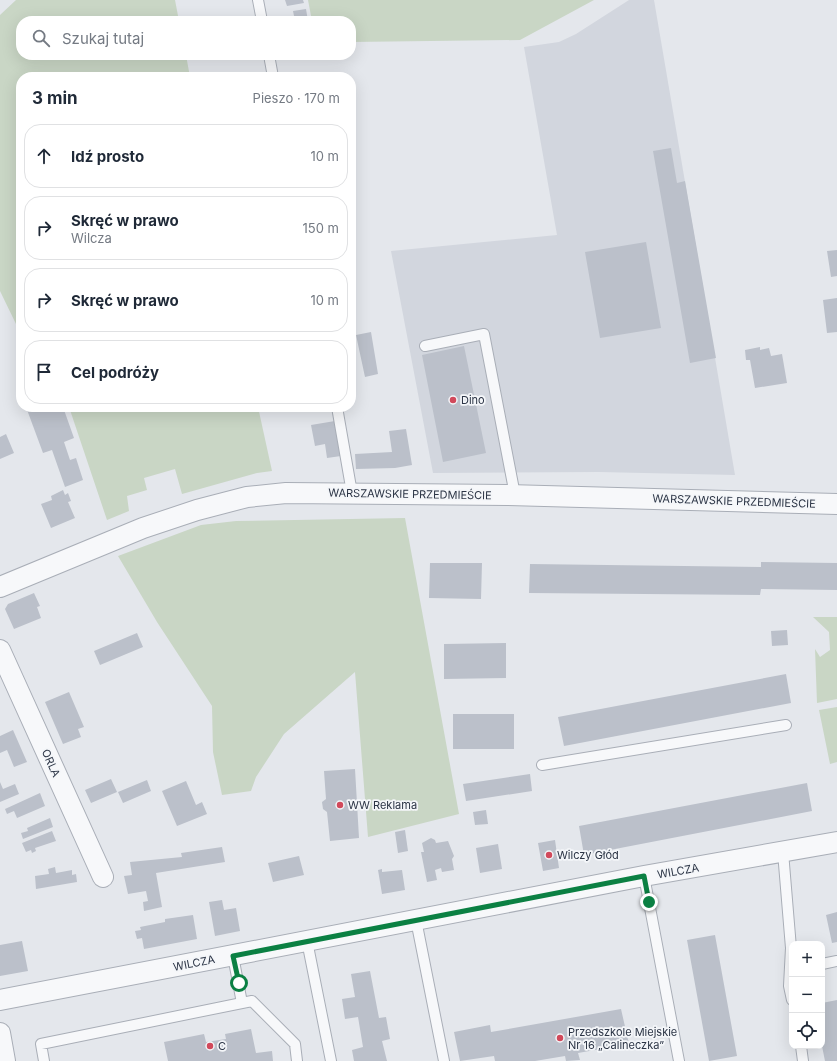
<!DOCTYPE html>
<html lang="pl">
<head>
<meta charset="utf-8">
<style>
	body { margin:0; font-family:Inter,sans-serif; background:#f2f2f3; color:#1f2937 }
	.controls { position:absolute; right:12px; bottom:12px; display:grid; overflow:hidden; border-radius:8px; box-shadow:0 4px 16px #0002 }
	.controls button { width:36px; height:36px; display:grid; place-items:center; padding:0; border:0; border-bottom:1px solid #e0e1e3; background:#fff; color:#1f2937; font:20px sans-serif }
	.stop { position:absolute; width:12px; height:12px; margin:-9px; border:3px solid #0b8043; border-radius:50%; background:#fff }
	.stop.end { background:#0b8043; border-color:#fff; box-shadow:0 1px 4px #0008 }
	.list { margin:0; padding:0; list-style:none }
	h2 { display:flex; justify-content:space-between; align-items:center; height:52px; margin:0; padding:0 16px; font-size:17px }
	h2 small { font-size:13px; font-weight:400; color:#747a83 }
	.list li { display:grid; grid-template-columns:26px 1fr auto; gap:12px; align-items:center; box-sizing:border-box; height:64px; margin:0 8px 8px; padding:0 8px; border:1px solid #e0e1e3; border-radius:16px }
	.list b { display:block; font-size:15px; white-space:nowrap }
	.list p { margin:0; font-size:13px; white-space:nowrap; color:#747a83 }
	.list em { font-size:13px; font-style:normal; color:#747a83 }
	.icon { flex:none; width:22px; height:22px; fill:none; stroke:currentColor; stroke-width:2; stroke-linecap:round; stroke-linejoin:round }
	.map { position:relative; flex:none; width:837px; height:1061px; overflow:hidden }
	.search { position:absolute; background:#fff; box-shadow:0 4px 16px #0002; left:16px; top:16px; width:340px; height:44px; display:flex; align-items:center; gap:10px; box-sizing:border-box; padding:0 14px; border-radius:16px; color:#747a83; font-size:15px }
	.panel { position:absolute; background:#fff; box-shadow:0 4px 16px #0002; left:16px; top:72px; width:340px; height:340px; border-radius:16px }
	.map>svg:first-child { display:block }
	.built { fill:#d2d6de }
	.green { fill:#c9d6c5 }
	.building { fill:#bbc0ca }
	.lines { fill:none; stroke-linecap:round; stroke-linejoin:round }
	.lane-casing { stroke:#a9aeb7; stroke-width:12 }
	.street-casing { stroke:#a9aeb7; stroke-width:22 }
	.lane { stroke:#f7f8fa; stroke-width:10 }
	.street { stroke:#f7f8fa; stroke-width:20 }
	.route { stroke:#0b8043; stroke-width:5 }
	.poi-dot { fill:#d1495b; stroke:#f4f6f9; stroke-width:1.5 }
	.labels { text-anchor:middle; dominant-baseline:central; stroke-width:3.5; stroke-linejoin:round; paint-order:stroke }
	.poi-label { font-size:11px; fill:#2b3445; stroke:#f4f6f9; text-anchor:start }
	.street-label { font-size:11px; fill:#2b3445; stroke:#f4f6f9 }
</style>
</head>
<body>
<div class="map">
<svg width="837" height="1061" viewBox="0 0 837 1061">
	<rect width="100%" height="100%" fill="#e4e7ec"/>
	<path class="built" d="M629 0H654L735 475 599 472 433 473 391 251 557 235 524 47 559 42 576 34Z"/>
	<path class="green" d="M16 0H175L179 21H21V55H186L190 77H21V323L16 324 0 291V15Z
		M308 0H594L520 40 351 42V21H312Z
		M69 407H258L272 471 257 473 182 494 175 469 144 478 147 490 127 496 129 511 107 520Z
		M405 518 459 814 368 837 355 672 284 734 256 777 251 791 222 795 213 752 212 706 157 622 118 556 201 525 236 521Z
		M813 617H837V699L817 703 815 649 820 657 830 650 829 632Z
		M837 707V762L830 764 819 710Z"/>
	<path class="building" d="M285 0H303L304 3 287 6Z
		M306 9 308 21H295L293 11Z
		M671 148 677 183 685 181 716 358 690 363 653 151Z
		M646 242 661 328 600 338 585 252Z
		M837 250V276L831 277 827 251Z
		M837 298V332L827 333 823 300Z
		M371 332 378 374 365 377 356 335Z
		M464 346 486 453 443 462 422 355Z
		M760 347V350L769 348 771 356 782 354 787 383 755 388 750 360H746L745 350Z
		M26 407H63L74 438 64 442 70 460 76 458 83 480 65 487 52 450 43 453Z
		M335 421 341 456 327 458 325 444 315 446 311 425Z
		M406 429 412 465 395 468 356 469 355 454 392 452 389 431Z
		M6 434 14 453 0 459V437Z
		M63 490 65 495 68 493 71 501 68 502 75 518 51 528 41 504 52 500 51 496Z
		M761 562 837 563V590L761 589 760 595 529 593 530 564 761 567Z
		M430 563H482L481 599 429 598Z
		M34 593 40 606 37 607 41 618 14 629 5 609 8 604Z
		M787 630 788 645 772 646 771 631Z
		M137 633 143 647 100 665 94 651Z
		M506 643V678L444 679V644Z
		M786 674 791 703 564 746 558 717Z
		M69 692 84 727 78 729 81 737 63 744 45 702Z
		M453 714H514V749H453Z
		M13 730 27 762 14 767 7 750 0 753V736Z
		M355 769 359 838 330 841 327 812 323 809 322 802 326 799 324 771Z
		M530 774 532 791 466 801 463 784Z
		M111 779 117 792 91 803 85 790Z
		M147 780 151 791 123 803 118 792Z
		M186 781 196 805 202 802 207 814 177 826 162 791Z
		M0 782 3 789 15 784 19 794 0 802Z
		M807 783 812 811 584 855 579 826Z
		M40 793 45 806 17 818 14 811 7 814 5 809Z
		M486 810 488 824 475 825 473 812Z
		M50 818 53 827 23 839 21 833 28 831 27 828Z
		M405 830 408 851 398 853 395 832Z
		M52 831 56 841 35 848 36 851 32 853 31 850 26 852 22 843Z
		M431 838 435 840 436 843 448 841 454 856 452 859 454 870 442 872 441 868 435 870 437 880 427 882 421 852H424L422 843Z
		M555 840 559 868 543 871 538 843Z
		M498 844 502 869 480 873 476 848Z
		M222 847 225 862 156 873 162 907 144 911 143 902 148 901 146 891 128 894 124 876 132 875 130 862 182 857 181 853Z
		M299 856 304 875 273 882 268 863Z
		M55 867 56 873 72 870V875L76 874 77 882 36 889 35 876 49 874 48 869Z
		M382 869V872L402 870 405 890 382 894 378 870Z
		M222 900 224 910 236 908 240 931 215 936 209 902Z
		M837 912V942L832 943 826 915Z
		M193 915 197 939 144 949 142 938 137 939 135 931 141 930 140 927 165 922V919Z
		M715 935 737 1056 709 1061 687 940Z
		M22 941 28 971 0 976V945Z
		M370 971 379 1018 386 1017 390 1039 382 1041 387 1061H354L352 1050 363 1047 358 1017 345 1019 342 999 355 997 351 974Z
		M837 1000V1061H825L822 1046V1003Z
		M621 1009 629 1044 578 1053 580 1060 566 1061 565 1056 535 1061H495L494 1056 460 1061 454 1032 490 1025 491 1032Z
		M251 1029 256 1053 272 1051 273 1061H168L164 1042 204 1034 206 1042 226 1039 225 1034Z"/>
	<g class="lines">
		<g class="lane-casing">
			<path id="lane" d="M258 0 262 21
				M269 55 273 77
				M425 346 484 334 515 495
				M337 407 352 493
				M542 765 786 725
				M783 852 791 948 789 986 792 1000
				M644 876 679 1061
				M416 920 444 1061
				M307 941 331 1061
				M822 964 837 961
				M242 1003 252 1001 295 1044 297 1061
				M801 1046 803 1061
				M44 1061 41 1044 242 1003 233 956"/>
		</g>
		<g class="street-casing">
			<path id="street" d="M0 587 143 528 197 510 247 497 286 493 507 495 837 504
				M0 650 103 877
				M0 1000 644 876 837 842
				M0 1033 5 1061"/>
		</g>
		<use href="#lane" class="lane"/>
		<use href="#street" class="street"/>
	</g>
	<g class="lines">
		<path class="route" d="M239 983 233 956 644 876 649 902"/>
	</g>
	<g class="poi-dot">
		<circle cx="453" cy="400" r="4"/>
		<circle cx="340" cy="805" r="4"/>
		<circle cx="549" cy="855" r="4"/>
		<circle cx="560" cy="1038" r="4"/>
		<circle cx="210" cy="1046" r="4"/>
	</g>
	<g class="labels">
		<g class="poi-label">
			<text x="461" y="400">Dino</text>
			<text x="348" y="805">WW Reklama</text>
			<text x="557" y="855">Wilczy Głód</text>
			<text x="568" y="1032">Przedszkole Miejskie<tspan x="568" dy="13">Nr 16 „Calineczka”</tspan></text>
			<text x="218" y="1046">C</text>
		</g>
		<g class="street-label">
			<text transform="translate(410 494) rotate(1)">WARSZAWSKIE PRZEDMIEŚCIE</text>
			<text transform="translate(734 501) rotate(2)">WARSZAWSKIE PRZEDMIEŚCIE</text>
			<text transform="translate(51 763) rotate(66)">ORLA</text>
			<text transform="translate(678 871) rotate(-10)">WILCZA</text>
			<text transform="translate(194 963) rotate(-11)">WILCZA</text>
		</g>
	</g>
</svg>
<div class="controls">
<button>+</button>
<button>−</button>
<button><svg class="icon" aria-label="locate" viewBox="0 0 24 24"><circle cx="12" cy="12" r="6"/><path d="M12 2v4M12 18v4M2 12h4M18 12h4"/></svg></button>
</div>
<div class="stop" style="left:239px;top:983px"></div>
<div class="stop end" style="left:649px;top:902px"></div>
<div class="search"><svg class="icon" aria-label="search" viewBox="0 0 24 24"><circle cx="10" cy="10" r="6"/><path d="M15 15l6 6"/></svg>Szukaj tutaj</div>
<section class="panel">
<h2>3 min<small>Pieszo · 170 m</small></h2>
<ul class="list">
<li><svg class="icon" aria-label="ahead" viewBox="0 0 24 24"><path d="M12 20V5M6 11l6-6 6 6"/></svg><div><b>Idź prosto</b></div><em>10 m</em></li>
<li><svg class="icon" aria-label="right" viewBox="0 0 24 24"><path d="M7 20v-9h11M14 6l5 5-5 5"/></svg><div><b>Skręć w prawo</b><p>Wilcza</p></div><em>150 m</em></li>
<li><svg class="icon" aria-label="right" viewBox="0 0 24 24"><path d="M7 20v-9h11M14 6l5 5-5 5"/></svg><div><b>Skręć w prawo</b></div><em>10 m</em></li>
<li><svg class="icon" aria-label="arrive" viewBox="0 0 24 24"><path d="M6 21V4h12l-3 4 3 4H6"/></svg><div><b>Cel podróży</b></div></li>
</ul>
</section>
</div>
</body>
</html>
